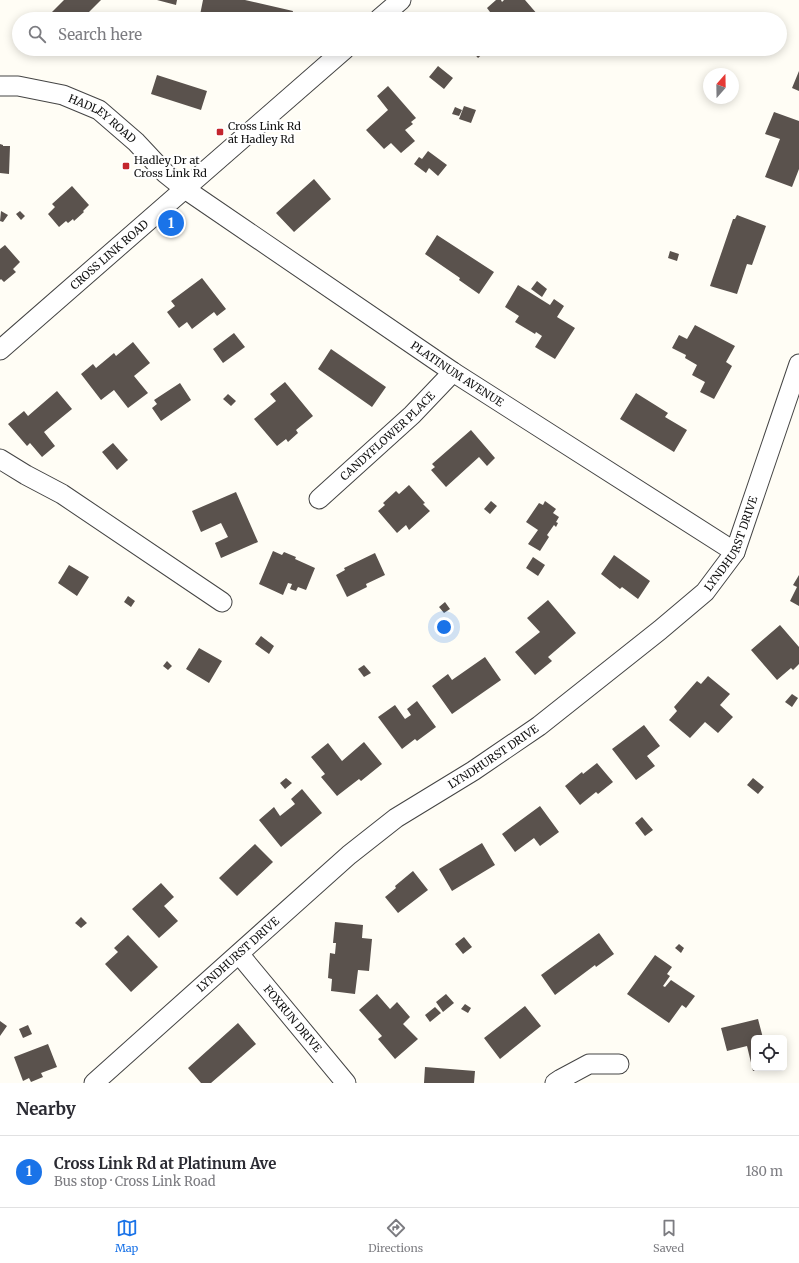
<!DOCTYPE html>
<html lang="en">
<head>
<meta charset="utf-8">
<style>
	body { margin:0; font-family:Merriweather,serif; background:#f7f7f7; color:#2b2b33 }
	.controls { position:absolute; right:12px; bottom:12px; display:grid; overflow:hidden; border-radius:6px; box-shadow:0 2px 10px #0003 }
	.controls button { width:36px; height:36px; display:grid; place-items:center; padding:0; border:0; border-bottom:1px solid #e1e1e2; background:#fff; color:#2b2b33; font:20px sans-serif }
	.compass { position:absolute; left:703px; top:68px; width:36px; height:36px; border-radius:50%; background:#fff; box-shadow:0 2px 10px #0003; rotate:20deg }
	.you { position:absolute; left:444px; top:627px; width:14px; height:14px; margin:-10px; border:3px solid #fff; border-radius:50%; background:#1a73e8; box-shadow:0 0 0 6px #1a73e833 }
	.badge { display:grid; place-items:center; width:26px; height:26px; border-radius:50%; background:#1a73e8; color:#fff; font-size:13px; font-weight:700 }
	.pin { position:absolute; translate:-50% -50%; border:2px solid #fff; box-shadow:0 1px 4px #0006 }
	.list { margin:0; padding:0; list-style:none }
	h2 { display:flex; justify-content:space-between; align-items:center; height:52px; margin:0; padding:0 16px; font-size:17px }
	h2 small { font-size:13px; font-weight:400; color:#7c7c81 }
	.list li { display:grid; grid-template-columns:26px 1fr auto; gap:12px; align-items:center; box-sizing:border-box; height:72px; padding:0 16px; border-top:1px solid #e1e1e2 }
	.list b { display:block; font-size:15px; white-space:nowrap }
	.list p { margin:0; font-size:13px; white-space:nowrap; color:#7c7c81 }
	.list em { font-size:13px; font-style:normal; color:#7c7c81 }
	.icon { flex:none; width:22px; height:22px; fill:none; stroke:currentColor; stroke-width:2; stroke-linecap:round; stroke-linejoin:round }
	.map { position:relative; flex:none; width:799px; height:1083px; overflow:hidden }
	.search { position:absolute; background:#fff; box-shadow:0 2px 10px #0003; left:12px; right:12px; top:12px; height:44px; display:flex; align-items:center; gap:10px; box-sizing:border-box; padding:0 14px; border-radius:22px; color:#7c7c81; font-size:15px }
	.sheet { height:124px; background:#fff }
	nav { display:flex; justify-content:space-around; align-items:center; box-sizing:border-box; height:56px; border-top:1px solid #e1e1e2; background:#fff; font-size:11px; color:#7c7c81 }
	nav a { display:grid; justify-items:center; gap:2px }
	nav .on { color:#1a73e8 }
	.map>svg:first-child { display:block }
	.building { fill:#5a524d }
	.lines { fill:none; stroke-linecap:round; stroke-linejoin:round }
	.minor-casing { stroke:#444; stroke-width:21 }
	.minor { stroke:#fff; stroke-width:19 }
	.poi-dot { fill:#c4262e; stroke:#fff; stroke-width:1.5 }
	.labels { text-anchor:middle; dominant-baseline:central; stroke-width:4; stroke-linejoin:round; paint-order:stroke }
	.street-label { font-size:11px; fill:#111; stroke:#fff }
	.poi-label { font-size:11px; fill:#111; stroke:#fff; text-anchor:start }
</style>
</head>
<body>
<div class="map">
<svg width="799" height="1083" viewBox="0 0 799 1083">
	<rect width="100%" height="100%" fill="#fffdf5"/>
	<path class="building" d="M64 0H101L82 19H45Z
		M157 0H177L176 5Z
		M203 0H245L293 11 291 19H218L200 15Z
		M496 0H501L502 2 504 0H525L538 15 533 19H482L490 12 487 8Z
		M470 49H488L478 58Z
		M438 66 453 78 444 89 429 77Z
		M799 71V91L792 88Z
		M157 75 207 91 201 110 151 94Z
		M388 86 416 118 411 122 413 124 405 130 415 141 401 153 391 143 384 149 366 130 388 110 377 96Z
		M464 106 476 110 471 123 459 119Z
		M455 107 462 110 459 116 452 114Z
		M774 112 799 121V169L792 187 765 177 780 139 765 134Z
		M0 144 3 145V146H10L9 174 0 173Z
		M428 151 447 165 438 176 429 168 426 173 414 164 419 157 422 159Z
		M314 179 331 199 294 232 276 213Z
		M72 186 89 205 83 211 84 212 74 221 73 219 68 223 66 221 59 227 48 214 55 207 52 204Z
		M1 211 8 215 3 222 0 221Z
		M20 211 25 216 21 220 16 214Z
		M737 215 766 226 752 265 747 264 737 294 710 286 733 219H735Z
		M437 235 494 272 479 294 459 280 460 278 425 254Z
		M5 245 20 262 13 269 16 272 4 282 1 279 0 280V249Z
		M670 251 679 254 677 261 668 258Z
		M202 278 226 309 217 316 214 312 192 329 187 322 179 328 167 312 175 306 171 301Z
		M537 281 547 289 542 297 531 289Z
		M518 285 550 305 554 299 564 306 557 317 575 328 555 359 535 347 542 336 536 332 535 334 515 322 519 316 505 307Z
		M695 325 735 346 726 362 732 366 714 399 700 392 705 382 692 375 697 365 685 358 686 355 672 348 679 335 687 339Z
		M234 333 245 347 223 363 213 349Z
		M133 342 150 363 134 376 148 393 128 408 114 390 101 400 81 374 93 364 96 368 114 353 116 356Z
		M331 349 386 387 372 407 318 369Z
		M285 382 313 416 296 430 298 433 288 442 286 439 277 446 254 419 276 401 270 394Z
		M180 383 191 400 161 421 152 408 157 404 154 400Z
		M57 391 72 409 44 432 55 446 42 457 30 443 27 446 8 424 24 411 28 416Z
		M636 393 668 413 665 417 687 430 674 452 620 419Z
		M228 394 236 401 231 406 223 399Z
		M471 430 495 458 487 466 479 457 446 487 431 470 435 467 432 464Z
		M113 443 128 460 117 470 102 452Z
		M409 485 425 503 423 504 430 511 409 530 406 525 397 533 378 511 385 505 383 503 396 491 399 494Z
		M236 492 258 542 221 558 215 543 228 537 221 523 201 532 192 511Z
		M491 501 497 506 490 514 484 509Z
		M545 501 556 509 553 513 559 517 556 522 558 523 556 527 554 525 547 535 549 537 540 551 528 544 538 530 526 522 539 503 543 505Z
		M273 551 282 555 284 552 296 557 295 559 315 568 306 590 298 587 296 591 290 589 292 584 288 583 283 595 259 584Z
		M375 553 385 575 366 584 367 587 347 597 336 575 345 570 344 568Z
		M614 555 650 581 638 599 622 587 620 589 601 574Z
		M533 557 545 565 538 576 526 568Z
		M69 565 89 577 77 596 58 583Z
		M799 575V606L790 601 797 587 793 585Z
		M128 596 135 601 131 607 124 602Z
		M548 600 576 633 548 657 552 661 535 675 515 652 540 632 527 618Z
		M445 602 450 609 444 613 439 607Z
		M780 625 799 647V664L793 670 791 668 777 680 751 650Z
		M261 636 274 646 269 654 255 644Z
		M199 648 222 661 209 683 186 669Z
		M485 657 501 680 452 714 432 686 448 674 452 680Z
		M167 661 172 666 168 670 163 666Z
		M364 665 371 673 364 677 358 669Z
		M708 676 730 694 720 705 733 717 718 733 705 722 690 738 669 720 677 711 674 707 697 681 701 684Z
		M792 694 798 698 792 707 785 702Z
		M417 701 436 727 417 741 415 739 402 749 378 717 395 705 405 719 411 715 407 709Z
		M644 725 660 746 647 756 655 766 636 780 612 749Z
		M364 742 382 764 361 781 359 779 337 796 321 777 325 774 311 757 328 743 342 761Z
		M597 763 613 782 598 794 596 792 580 805 565 786 582 772 583 774Z
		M286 778 292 783 285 789 280 783Z
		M753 778 764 787 758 794 747 785Z
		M302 789 322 813 281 847 259 820 274 807 280 816 295 804 291 799Z
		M540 806 559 832 540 846 534 838 515 852 502 834Z
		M642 817 653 830 645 836 635 823Z
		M482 843 495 865 452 891 439 869Z
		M255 844 273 862 237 896 219 878Z
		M413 871 428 890 398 913 385 897 396 888 395 886Z
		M161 883 174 897 164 906 178 921 159 938 132 909Z
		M81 917 87 923 81 928 75 923Z
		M335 922 363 925 362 938 372 939 369 971 358 970 355 994 331 991 332 979 328 978 330 953 335 954 336 943H333Z
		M599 933 614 954 596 967 595 965 555 995 541 975Z
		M128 935 158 967 131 992 105 964 118 952 114 948Z
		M464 937 472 947 463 954 455 944Z
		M679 944 684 948 681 953 675 948Z
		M655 955 672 967 667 974 670 976 663 986 665 987 671 980 695 996 686 1008 682 1005 669 1023 627 994Z
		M377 994 390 1009 397 1002 410 1017 403 1024 418 1039 395 1059 378 1039 382 1036 359 1010Z
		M446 994 454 1003 443 1012 436 1002Z
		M465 1004 471 1008 468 1013 461 1009Z
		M525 1006 541 1026 500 1059 484 1038Z
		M435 1007 441 1013 430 1022 425 1015Z
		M758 1019 763 1038H754V1068L761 1069 753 1071 747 1046 727 1051 721 1028Z
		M0 1021 7 1026 0 1036Z
		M238 1023 256 1044 211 1083H201L188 1068Z
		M28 1025 32 1034 23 1038 19 1029Z
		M48 1044 57 1067 41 1073 43 1077 31 1082 29 1078 23 1081 14 1057Z
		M425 1067 475 1071 474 1083H424Z"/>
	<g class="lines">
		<g class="minor-casing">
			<g id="minor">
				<path d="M379 19 401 0"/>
				<path id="s1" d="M0 86H18L63 95 99 110 136 142 165 173 185 189 453 372 735 552"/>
				<path id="s2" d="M0 350 345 49"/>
				<path d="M0 459 26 475 62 494 222 602"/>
				<path id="s3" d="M319 499 412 415 453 372"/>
				<path id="s4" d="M239 954 346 1083"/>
				<path id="s5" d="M94 1083 349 855 396 818 473 771 539 726 660 630 705 592 735 552 799 364"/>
				<path d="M555 1083 561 1079 589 1064H619"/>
			</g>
		</g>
		<use href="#minor" class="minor"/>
	</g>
	<g class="poi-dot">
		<rect x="216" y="128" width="8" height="8" rx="2"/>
		<rect x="122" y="162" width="8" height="8" rx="2"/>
	</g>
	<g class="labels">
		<g class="street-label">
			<text stroke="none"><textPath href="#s1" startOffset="110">HADLEY ROAD</textPath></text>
			<text stroke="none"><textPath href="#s2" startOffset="145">CROSS LINK ROAD</textPath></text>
			<text stroke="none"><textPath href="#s1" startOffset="549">PLATINUM AVENUE</textPath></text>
			<text stroke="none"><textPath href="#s3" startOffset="93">CANDYFLOWER PLACE</textPath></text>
			<text stroke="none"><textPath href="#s5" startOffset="841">LYNDHURST DRIVE</textPath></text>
			<text stroke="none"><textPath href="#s5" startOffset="517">LYNDHURST DRIVE</textPath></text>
			<text stroke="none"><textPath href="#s5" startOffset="193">LYNDHURST DRIVE</textPath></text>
			<text stroke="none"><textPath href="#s4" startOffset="84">FOXRUN DRIVE</textPath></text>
		</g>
		<g class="poi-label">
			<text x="228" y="126">Cross Link Rd<tspan x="228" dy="13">at Hadley Rd</tspan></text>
			<text x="134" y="160">Hadley Dr at<tspan x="134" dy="13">Cross Link Rd</tspan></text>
		</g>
	</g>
</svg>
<div class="controls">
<button><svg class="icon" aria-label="locate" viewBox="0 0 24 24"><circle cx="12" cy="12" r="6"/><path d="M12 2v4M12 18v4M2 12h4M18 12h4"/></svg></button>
</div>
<svg class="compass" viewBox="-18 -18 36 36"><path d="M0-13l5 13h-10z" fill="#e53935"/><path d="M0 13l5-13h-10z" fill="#7c7c81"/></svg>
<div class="you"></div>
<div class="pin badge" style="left:171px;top:223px">1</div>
<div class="search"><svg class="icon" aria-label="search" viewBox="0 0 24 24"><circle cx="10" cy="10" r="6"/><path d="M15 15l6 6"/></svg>Search here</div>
</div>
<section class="sheet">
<h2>Nearby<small></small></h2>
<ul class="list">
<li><span class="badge">1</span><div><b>Cross Link Rd at Platinum Ave</b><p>Bus stop · Cross Link Road</p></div><em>180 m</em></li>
</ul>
</section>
<nav>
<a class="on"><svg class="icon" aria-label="map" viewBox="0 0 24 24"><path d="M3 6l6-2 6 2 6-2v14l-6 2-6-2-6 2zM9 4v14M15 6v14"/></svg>Map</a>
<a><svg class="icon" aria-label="directions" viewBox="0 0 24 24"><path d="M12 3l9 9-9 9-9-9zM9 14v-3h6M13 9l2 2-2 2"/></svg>Directions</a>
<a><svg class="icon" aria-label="saved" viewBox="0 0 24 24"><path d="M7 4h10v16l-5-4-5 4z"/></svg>Saved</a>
</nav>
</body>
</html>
